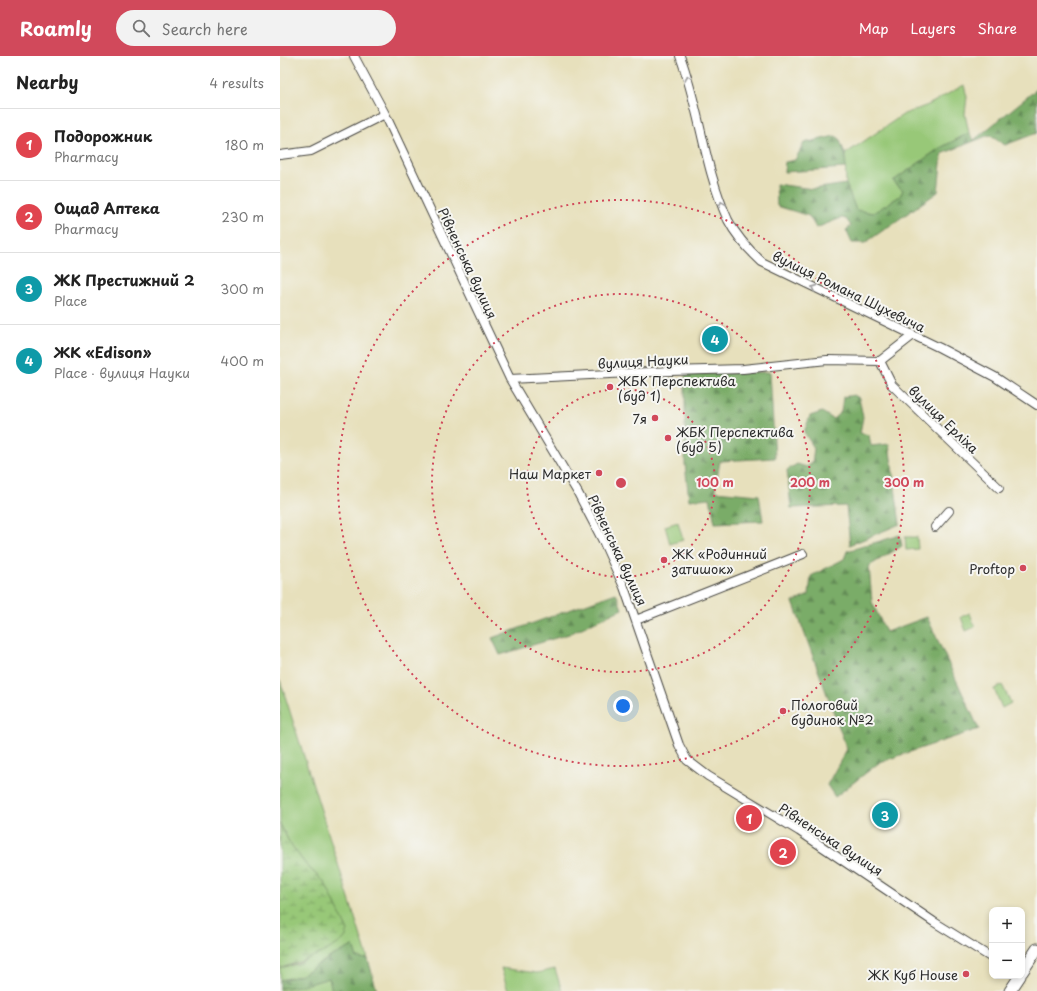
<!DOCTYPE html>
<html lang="en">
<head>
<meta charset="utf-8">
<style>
	body { margin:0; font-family:"Playpen Sans",sans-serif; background:#f2f2f2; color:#222 }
	.controls { position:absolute; right:12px; bottom:12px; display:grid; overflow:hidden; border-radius:8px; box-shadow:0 2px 6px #0003 }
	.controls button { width:36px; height:36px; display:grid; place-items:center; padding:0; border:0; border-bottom:1px solid #e0e0e0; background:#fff; color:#222; font:20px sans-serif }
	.you { position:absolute; left:343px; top:650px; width:14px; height:14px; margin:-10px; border:3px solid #fff; border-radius:50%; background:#1a73e8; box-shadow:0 0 0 6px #1a73e833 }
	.badge { display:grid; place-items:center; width:26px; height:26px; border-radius:50%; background:#d1495b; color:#fff; font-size:13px; font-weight:700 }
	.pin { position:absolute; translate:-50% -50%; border:2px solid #fff; box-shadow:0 1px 4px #0006 }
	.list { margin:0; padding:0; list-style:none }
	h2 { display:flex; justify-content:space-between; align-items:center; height:52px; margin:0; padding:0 16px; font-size:17px }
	h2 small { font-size:13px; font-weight:400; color:#767676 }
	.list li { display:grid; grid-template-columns:26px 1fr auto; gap:12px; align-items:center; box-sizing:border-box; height:72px; padding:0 16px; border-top:1px solid #e0e0e0 }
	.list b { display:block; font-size:15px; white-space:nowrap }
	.list p { margin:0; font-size:13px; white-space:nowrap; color:#767676 }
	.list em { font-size:13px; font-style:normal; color:#767676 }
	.icon { flex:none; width:22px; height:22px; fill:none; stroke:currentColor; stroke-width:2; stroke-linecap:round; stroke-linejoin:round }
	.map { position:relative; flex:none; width:757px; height:935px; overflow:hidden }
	header { display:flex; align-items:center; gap:24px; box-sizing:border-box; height:56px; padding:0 20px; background:#d1495b; color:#fff }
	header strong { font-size:19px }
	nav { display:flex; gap:22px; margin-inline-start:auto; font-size:14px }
	.search { width:280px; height:36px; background:#f2f2f2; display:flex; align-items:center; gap:10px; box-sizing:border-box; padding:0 14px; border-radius:22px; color:#767676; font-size:15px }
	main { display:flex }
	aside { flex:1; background:#fff }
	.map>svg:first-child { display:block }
	.green { fill:#98c878; stroke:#627a52 }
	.forest { fill:url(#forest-firs); stroke:#526c4a }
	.wetland { fill:url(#wetland-marsh); stroke:#627a52 }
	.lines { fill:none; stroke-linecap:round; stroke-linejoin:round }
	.minor-casing { stroke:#474641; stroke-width:10 }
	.major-casing { stroke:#474641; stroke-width:13 }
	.minor { stroke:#fff; stroke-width:8 }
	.major { stroke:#fff; stroke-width:11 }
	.oneway { stroke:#a0a0a0 }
	.ring { fill:none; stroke:#d1495b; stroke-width:2; stroke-dasharray:2 4 }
	.poi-dot { fill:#d1495b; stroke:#f6f6f2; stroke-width:1.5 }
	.labels { text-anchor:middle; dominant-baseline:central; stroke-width:4; stroke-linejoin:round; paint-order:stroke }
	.street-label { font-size:13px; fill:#2b2b2b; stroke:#f6f6f2 }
	.poi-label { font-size:13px; fill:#2b2b2b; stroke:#f6f6f2; text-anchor:start }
	.centre { fill:#d1495b; stroke:#f6f6f2; stroke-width:2 }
	.ring-label { font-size:12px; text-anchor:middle; font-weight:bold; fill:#d1495b; stroke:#f6f6f2; stroke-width:4; stroke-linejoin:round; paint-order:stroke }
</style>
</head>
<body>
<header>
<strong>Roamly</strong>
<div class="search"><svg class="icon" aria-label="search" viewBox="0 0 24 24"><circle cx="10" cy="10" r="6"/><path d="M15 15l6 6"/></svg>Search here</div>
<nav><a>Map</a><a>Layers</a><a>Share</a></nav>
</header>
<main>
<aside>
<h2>Nearby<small>4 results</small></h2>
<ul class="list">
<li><span class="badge" style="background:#e0444e">1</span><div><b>Подорожник</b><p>Pharmacy</p></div><em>180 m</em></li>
<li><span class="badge" style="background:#e0444e">2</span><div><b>Ощад Аптека</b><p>Pharmacy</p></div><em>230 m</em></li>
<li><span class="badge" style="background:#0f9aa8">3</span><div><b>ЖК Престижний 2</b><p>Place</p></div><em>300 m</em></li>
<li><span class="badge" style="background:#0f9aa8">4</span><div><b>ЖК «Edison»</b><p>Place · вулиця Науки</p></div><em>400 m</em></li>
</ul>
</aside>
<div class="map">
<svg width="757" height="935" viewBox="0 0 757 935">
	<defs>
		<pattern id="forest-firs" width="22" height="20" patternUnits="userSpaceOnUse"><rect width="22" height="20" fill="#7aac68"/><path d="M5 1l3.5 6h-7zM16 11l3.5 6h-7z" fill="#648c56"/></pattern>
		<pattern id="wetland-marsh" width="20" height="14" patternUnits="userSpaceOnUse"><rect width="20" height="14" fill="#98c878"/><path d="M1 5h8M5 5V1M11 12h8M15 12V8" fill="none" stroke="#7ca363"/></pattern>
	</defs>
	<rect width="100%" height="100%" fill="#f6f6f2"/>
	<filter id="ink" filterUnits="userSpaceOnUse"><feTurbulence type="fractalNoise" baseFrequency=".025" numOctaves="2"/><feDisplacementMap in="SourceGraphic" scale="8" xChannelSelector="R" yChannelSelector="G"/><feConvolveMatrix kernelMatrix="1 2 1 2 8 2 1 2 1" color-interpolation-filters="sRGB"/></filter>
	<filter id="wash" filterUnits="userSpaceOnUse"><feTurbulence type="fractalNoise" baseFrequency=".012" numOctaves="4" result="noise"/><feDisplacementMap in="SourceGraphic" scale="16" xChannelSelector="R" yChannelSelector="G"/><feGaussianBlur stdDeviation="0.9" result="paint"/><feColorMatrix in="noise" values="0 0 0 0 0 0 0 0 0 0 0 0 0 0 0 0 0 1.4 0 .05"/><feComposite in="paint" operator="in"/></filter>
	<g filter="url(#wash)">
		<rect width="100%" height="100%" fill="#e7e0bc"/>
		<path class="green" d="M684 29 687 41 685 58 689 77 660 92 613 125 623 134 620 140 593 157 576 154 566 128 565 98 624 58 648 49Z
			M398 466 403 484 390 488 385 470Z
			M625 481H637L638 493 626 494Z
			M690 557 695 571 686 575 681 561Z
			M0 624 88 903 77 902 73 891 52 900 20 920 0 924V912L18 908 64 883 45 827 26 809 9 786 0 768Z
			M722 629 731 647 722 652 714 633Z
			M221 912 257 917 275 913 282 935H228Z
			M49 922 52 935H0V932L22 930Z"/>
		<path class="forest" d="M757 33V77L725 89 709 79 662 98 658 136 585 187H572L566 174 571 170 566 163 561 162 536 172 529 160 497 150 496 128 533 133 566 128 576 154 593 157 620 140 623 134 613 125 660 92 689 77 694 84Z
			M555 80 559 82 565 98 566 112 504 116 505 106 515 104 524 87Z
			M490 316 495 402 440 405 435 435 479 439 483 465 435 467 430 442 409 444 405 408V318Z
			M574 339 579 342 583 361 580 377 589 379 591 390 609 388 620 468 570 489 566 450 511 452 507 414 517 408 527 411 532 407 534 392 524 376 530 360 542 356 553 363 561 356 563 341Z
			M620 479 622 490 589 510 592 546 606 576 647 561 699 673 600 706 555 741 547 729 567 693 513 546 529 539 531 520 564 503 567 495Z
			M336 537 342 553 289 578 220 599 212 582Z
			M73 890 77 902 88 903 97 935H52L49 922 22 930 0 932V924L20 920 52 900Z"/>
		<path class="wetland" d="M0 768 9 786 26 809 45 827 68 875C67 877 66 881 64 883 52 895 16 908 0 912Z"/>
	</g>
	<g filter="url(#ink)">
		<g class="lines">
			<g class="minor-casing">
				<path id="minor" d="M74 0 105 58 230 323 298 437 324 487 344 531 399 689 407 704 428 720 519 775 654 866 712 902
					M400 0C420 53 424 112 448 164 456 180 469 194 482 206L660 292 715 321 757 349
					M0 99 31 95 105 58
					M600 305 612 329 719 432
					M230 323 390 315 463 313 547 304 600 305 632 280
					M655 471 669 455
					M356 564 523 498"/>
			</g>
			<g class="major-casing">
				<path id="major" d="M742 916 757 893
					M730 935 740 920"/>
			</g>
			<use href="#minor" class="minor"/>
			<use href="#major" class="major"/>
		</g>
		<defs><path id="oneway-chevron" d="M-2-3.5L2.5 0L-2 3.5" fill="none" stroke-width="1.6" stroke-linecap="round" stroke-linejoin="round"/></defs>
		<g class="oneway">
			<use href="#oneway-chevron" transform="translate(408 22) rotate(-107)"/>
			<use href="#oneway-chevron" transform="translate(442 148) rotate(-111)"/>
			<use href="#oneway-chevron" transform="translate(534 232) rotate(-156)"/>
		</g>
	</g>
	<g class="ring">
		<circle cx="341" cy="427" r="94"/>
		<circle cx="341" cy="427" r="189"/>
		<circle cx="341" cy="427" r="283"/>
	</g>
	<g class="poi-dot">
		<circle cx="330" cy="331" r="4"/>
		<circle cx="375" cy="362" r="4"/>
		<circle cx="388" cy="382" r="4"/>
		<circle cx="319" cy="417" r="4"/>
		<circle cx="384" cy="504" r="4"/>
		<circle cx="743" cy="512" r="4"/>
		<circle cx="503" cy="655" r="4"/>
		<circle cx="686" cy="918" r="4"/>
	</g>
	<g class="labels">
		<g class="street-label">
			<text transform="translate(188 207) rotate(65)">Рівненська вулиця</text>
			<text transform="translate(569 235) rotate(26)">вулиця Романа Шухевича</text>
			<text transform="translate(363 305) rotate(-3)">вулиця Науки</text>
			<text transform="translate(664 363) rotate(44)">вулиця Ерліха</text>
			<text transform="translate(338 494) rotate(65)">Рівненська вулиця</text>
			<text transform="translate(551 783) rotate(33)">Рівненська вулиця</text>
		</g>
		<g class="poi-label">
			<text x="338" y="324">ЖБК Перспектива<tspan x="338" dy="15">(буд 1)</tspan></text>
			<text x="367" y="362" text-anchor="end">7я</text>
			<text x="396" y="375">ЖБК Перспектива<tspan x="396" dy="15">(буд 5)</tspan></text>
			<text x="311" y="417" text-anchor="end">Наш Маркет</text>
			<text x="392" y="497">ЖК «Родинний<tspan x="392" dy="15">затишок»</tspan></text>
			<text x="735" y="512" text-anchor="end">Proftop</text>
			<text x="511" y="648">Пологовий<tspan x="511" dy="15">будинок №2</tspan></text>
			<text x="678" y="918" text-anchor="end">ЖК Куб House</text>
		</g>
	</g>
	<circle cx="341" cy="427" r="6" class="centre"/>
	<g class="ring-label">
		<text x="435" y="431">100 m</text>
		<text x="530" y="431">200 m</text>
		<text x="624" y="431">300 m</text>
	</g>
</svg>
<div class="controls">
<button>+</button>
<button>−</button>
</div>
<div class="you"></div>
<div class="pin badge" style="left:469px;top:762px;background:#e0444e">1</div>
<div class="pin badge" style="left:503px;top:796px;background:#e0444e">2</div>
<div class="pin badge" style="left:605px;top:759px;background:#0f9aa8">3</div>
<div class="pin badge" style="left:435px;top:283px;background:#0f9aa8">4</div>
</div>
</main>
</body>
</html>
